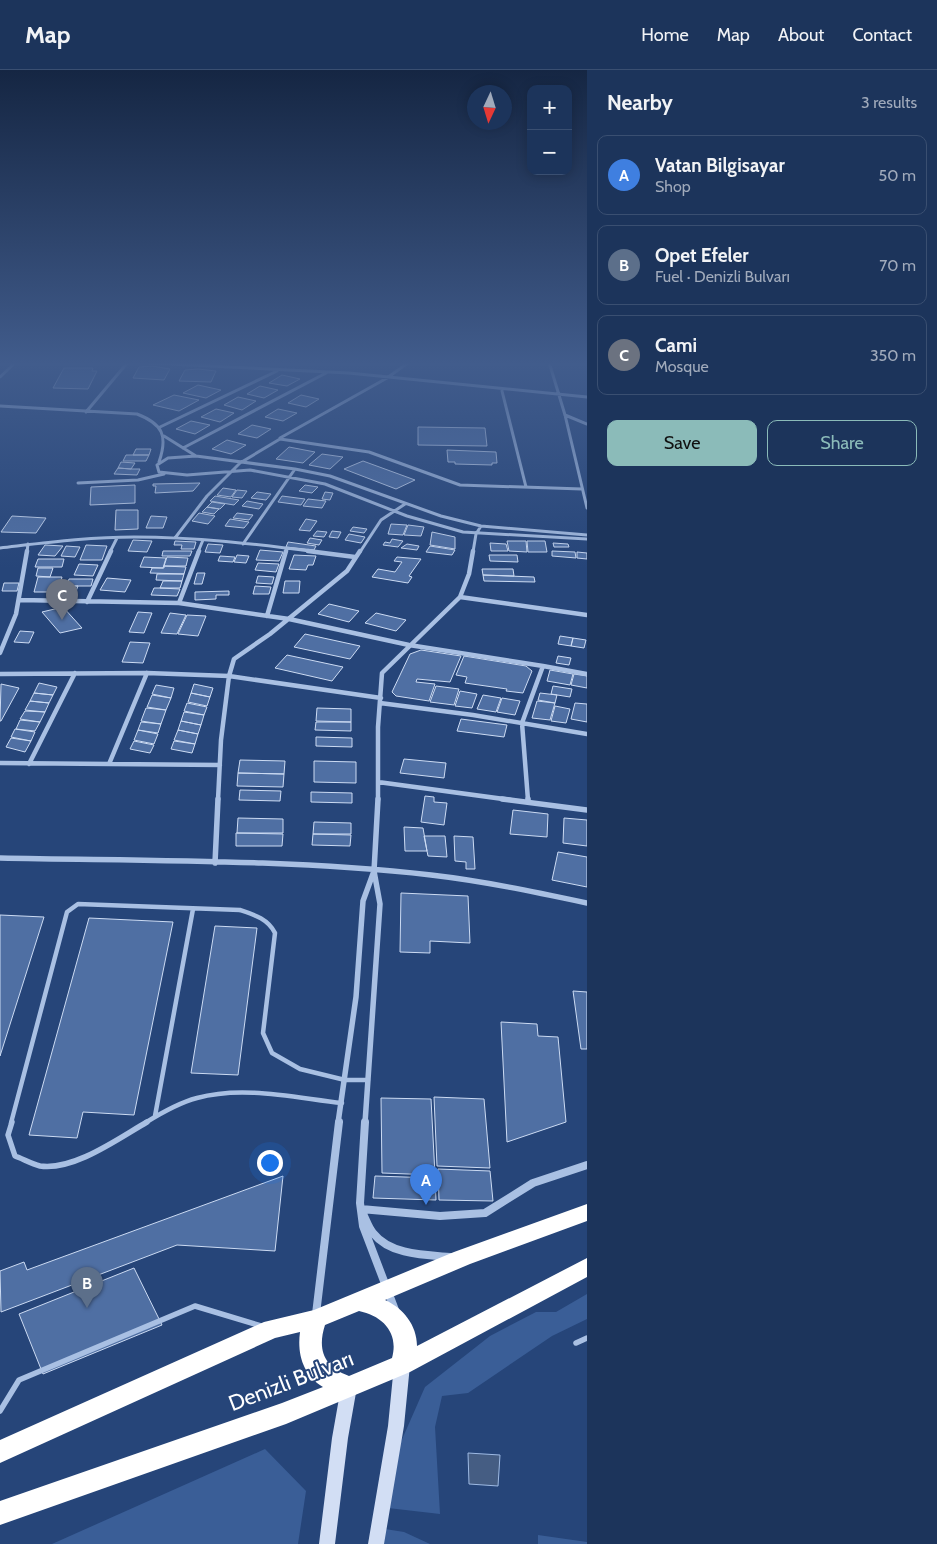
<!DOCTYPE html>
<html lang="en">
<head>
<meta charset="utf-8">
<style>
	body { margin:0; font-family:Cabin,sans-serif; background:#253c61; color:#f1f3f6 }
	.controls { position:absolute; right:15px; top:15px; display:grid; overflow:hidden; border-radius:10px; box-shadow:0 2px 12px #0003 }
	.controls button { width:45px; height:45px; display:grid; place-items:center; padding:0; border:0; border-bottom:1px solid #3a4f71; background:#1c345b; color:#f1f3f6; font:25px sans-serif }
	.compass { position:absolute; left:467px; top:15px; width:45px; height:45px; border-radius:50%; background:#1c345b; box-shadow:0 2px 12px #0003; rotate:184deg }
	.you { position:absolute; left:269px; top:1092px; width:18px; height:18px; margin:-12px; border:4px solid #fff; border-radius:50%; background:#1a73e8; box-shadow:0 0 0 8px #1a73e833 }
	.badge { display:grid; place-items:center; width:32px; height:32px; border-radius:50%; background:#8bbbb9; color:#fff; font-size:16px; font-weight:700 }
	.pin { position:absolute; translate:-50% -41px; filter:drop-shadow(0 1px 2px #0008) }
	.pin::after { content:''; position:absolute; top:26px; width:18px; height:15px; background:inherit; clip-path:polygon(0 0,100% 0,50% 100%) }
	.list { margin:0; padding:0; list-style:none }
	h2 { display:flex; justify-content:space-between; align-items:center; height:65px; margin:0; padding:0 20px; font-size:21px }
	h2 small { font-size:16px; font-weight:400; color:#a0aabb }
	.list li { display:grid; grid-template-columns:32px 1fr auto; gap:15px; align-items:center; box-sizing:border-box; height:80px; margin:0 10px 10px; padding:0 10px; border:1px solid #3a4f71; border-radius:10px }
	.list b { display:block; font-size:19px; white-space:nowrap }
	.list p { margin:0; font-size:16px; white-space:nowrap; color:#a0aabb }
	.list em { font-size:16px; font-style:normal; color:#a0aabb }
	.actions { display:flex; gap:10px; padding:15px 20px }
	.actions a { flex:1; padding:11px 0; border:1px solid #8bbbb9; border-radius:10px; text-align:center; font-size:18px; color:#8bbbb9 }
	.actions .main { background:#8bbbb9; color:#111 }
	.map { position:relative; flex:none; width:587px; height:1474px; overflow:hidden }
	header { display:flex; align-items:center; gap:30px; box-sizing:border-box; height:70px; padding:0 25px; background:#1c345b; border-bottom:1px solid #3a4f71 }
	header strong { font-size:24px }
	nav { display:flex; gap:28px; margin-inline-start:auto; font-size:18px }
	main { display:flex }
	aside { flex:1; background:#1c345b }
	.map>svg:first-child { display:block }
	.green { fill:#3a5e97 }
	.water { fill:#455d83; stroke:#9ebae4 }
	.building { fill:#4f6fa3; stroke:#ccdbf3 }
	.lines { fill:none; stroke-linecap:round; stroke-linejoin:round }
	.lane-far1 { stroke:#a9c0e3; stroke-width:4.5 }
	.lane { stroke:#a9c0e3; stroke-width:5.5 }
	.street-far3 { stroke:#a9c0e3; stroke-width:3 }
	.street-far2 { stroke:#a9c0e3; stroke-width:4.5 }
	.street-far1 { stroke:#a9c0e3; stroke-width:5.5 }
	.street { stroke:#a9c0e3; stroke-width:8 }
	.secondary { fill:#d2def4; fill-rule:evenodd }
	.highway { fill:#fff; fill-rule:evenodd }
	.labels { text-anchor:middle; dominant-baseline:central; stroke-width:4; stroke-linejoin:round; paint-order:stroke }
	.near-street-label { font-size:22px; fill:#fff; stroke:#264579 }
</style>
</head>
<body>
<header>
<strong>Map</strong>
<nav><a>Home</a><a>Map</a><a>About</a><a>Contact</a></nav>
</header>
<main>
<div class="map">
<svg width="587" height="1474" viewBox="0 0 587 1474">
	<rect width="100%" height="100%" fill="#264579"/>
	<path class="green" d="M587 1224V1249L552 1266 468 1323 442 1326 435 1357 440 1444 388 1438 400 1374 425 1317 490 1266 536 1242H556Z
		M265 1379 306 1421 298 1474H52Z
		M385 1459 404 1462 430 1474H382Z
		M538 1465 587 1472V1474H538Z"/>
	<path class="water" d="M468 1383 500 1385 498 1416 469 1414Z"/>
	<path class="building" d="M152 296 170 299 164 310 133 308 139 297Z
		M64 298H93L92 301H97L88 319 53 318Z
		M198 299 216 301 211 312 179 311 185 300Z
		M282 305 300 309 287 316 269 313Z
		M198 315 221 320 206 328 183 323Z
		M260 316 278 320 264 328 247 324Z
		M174 325 199 330 179 341 153 335Z
		M301 325 319 329 306 337 288 333Z
		M238 327 256 331 242 340 224 335Z
		M216 339 234 343 220 352 201 347Z
		M278 339 297 343 283 351 265 347Z
		M191 351 210 355 195 364 176 359Z
		M252 355 271 359 257 368 238 364Z
		M418 357 485 358 487 376 418 375Z
		M227 370 246 375 231 384 212 379Z
		M289 377 315 382 303 393 276 389Z
		M136 379H151L149 385H133Z
		M447 380 496 382 497 393H492V395L455 394V392H448Z
		M322 384 343 387 330 399 309 395Z
		M126 385H149L146 391H123Z
		M363 391 415 410 396 419 344 399Z
		M121 392 135 393 131 399 118 398Z
		M118 398 131 399H140L137 405 114 404Z
		M200 413 193 421 155 423 156 416H153V414Z
		M135 415V433L90 435 91 417Z
		M305 415 318 417 312 423 299 421Z
		M223 418 236 420 231 427 217 425Z
		M237 420 247 421 242 428 232 427Z
		M257 422 271 424 266 430 251 428Z
		M325 422 333 423 330 430 322 429Z
		M215 426 239 430 234 435 210 431Z
		M282 426 305 429 301 435 278 432Z
		M308 429 326 431 322 438 303 436Z
		M247 431 263 434 259 439 242 436Z
		M212 432 225 434 220 439 207 437Z
		M207 437 219 439 214 444 202 442Z
		M116 440H138V459L115 460Z
		M199 443 215 446 208 454 192 451Z
		M237 443 253 445 249 450 233 448Z
		M12 446 46 448 36 463 1 462Z
		M151 446 167 447 163 458H146Z
		M230 449 249 452 244 458 225 456Z
		M306 449 317 451 310 461 299 460Z
		M391 454 407 455 403 465 388 464Z
		M408 455 424 457 421 466 404 465Z
		M353 457 367 459 364 463 350 461Z
		M317 461 327 462 324 467 313 466Z
		M332 461 341 462 338 468 329 467Z
		M432 462 455 467V479L430 475Z
		M349 464 365 467 361 473 345 470Z
		M310 468 322 470 319 475 307 473Z
		M392 469 403 471 398 477 383 475 385 472 390 473Z
		M133 470 152 471 147 482 128 481Z
		M175 471 196 472 194 479H181L182 475H174Z
		M507 471H526L527 482 509 481Z
		M527 471H545L547 482H528Z
		M288 472 316 476 314 480 286 477Z
		M490 473 506 474 508 481H491Z
		M553 473 568 474 569 477H554Z
		M208 474 223 475 220 483 205 482Z
		M407 474 419 476 417 480 401 478Z
		M45 475 63 476 55 486 38 485Z
		M86 475 107 476 102 490H80Z
		M66 476 80 477 75 487 61 486Z
		M430 476 455 480 452 485 426 482Z
		M260 480 283 482 279 491 256 490Z
		M163 481H192L190 486H162Z
		M552 481 575 482 576 488 552 486Z
		M577 482 587 483V489L577 488Z
		M237 485 249 486 246 493 234 492Z
		M294 485 316 486 313 495H308L306 500 289 499Z
		M489 485H517L518 492 490 491Z
		M220 486 235 487 233 492 218 491Z
		M144 487 166 488 163 498 140 497Z
		M167 487 188 488 186 496H164Z
		M397 487 421 489 409 506 412 507 408 513 372 507 378 499 395 502 402 492 394 491Z
		M38 489H64L62 497H35Z
		M258 493 279 494 276 502 255 500Z
		M79 494 98 495 93 506 74 505Z
		M164 496 186 497 184 504 150 503 152 498H164Z
		M38 498H53L50 507 36 506Z
		M482 499H513L514 506 483 505Z
		M197 503H205L202 514H194Z
		M157 504H184L182 511 156 510Z
		M483 505 534 507 535 512 484 511Z
		M258 506 274 507 272 514 256 513Z
		M38 507H62L58 522H34Z
		M107 508 131 510 125 522 100 520Z
		M69 509H93L91 516H67Z
		M163 511H182L180 518H160Z
		M285 511H300L299 523H283Z
		M4 513H19L17 521H2Z
		M64 516H78L75 524 61 523Z
		M255 516 271 517 269 524H253Z
		M154 518H160L180 519 177 526 151 525Z
		M229 521V525H216V529L195 530V522Z
		M329 534 359 541 349 552 318 544Z
		M63 537 82 558 60 563 42 542Z
		M138 542 152 543 144 563 129 562Z
		M170 543 186 545 177 564 161 563Z
		M376 543 406 550 396 561 365 553Z
		M187 545 206 546 198 566 178 564Z
		M20 561 34 562 29 573 14 572Z
		M305 564 360 576 350 589 294 577Z
		M560 566 573 568 571 576 558 574Z
		M573 568 586 570 584 578 571 576Z
		M130 572 150 573 143 593 122 592Z
		M421 580 461 586 450 612 417 609 416 612 435 614 429 631 396 626 392 622 410 584Z
		M287 585 343 597 332 611 275 598Z
		M464 586 526 596 532 601 523 623 506 621 507 619 465 613 467 607 456 605Z
		M558 586 571 588 569 595 556 593Z
		M550 600 573 604 570 615 547 611Z
		M574 604 587 606V618L571 615Z
		M39 613 57 617 53 625 34 623Z
		M1 614 19 618 1 651H0Z
		M194 614 213 618 210 627 191 623Z
		M156 615 174 618 171 628 152 624Z
		M436 616 459 619 454 635 430 632Z
		M553 616 572 619 570 627 551 624Z
		M460 621 477 624 472 638 455 636Z
		M34 623 53 625 49 633 30 631Z
		M191 623 210 627 207 636 188 632Z
		M540 623 557 625 555 633 538 630Z
		M152 625 171 628 166 640 147 637Z
		M483 625 501 628 496 642 477 639Z
		M502 628 520 631 515 645 497 642Z
		M30 631 49 633 45 642 25 640Z
		M537 631 555 633 550 650 532 648Z
		M187 633 207 637 204 645 184 641Z
		M575 633 587 634V652L571 649Z
		M555 636 570 639 566 653 551 651Z
		M146 638 166 640 161 654 141 651Z
		M317 638 351 639V652L316 651Z
		M25 641 45 642 40 652 20 649Z
		M184 642 204 645 201 655 181 651Z
		M461 649 507 655 504 667 457 661Z
		M20 650 40 652 35 661 16 659Z
		M181 651 201 655 198 664 178 660Z
		M141 652 161 654 158 663 138 660Z
		M316 652H351V661L315 660Z
		M15 659 35 662 31 671 11 667Z
		M138 660 158 664 154 674 134 670Z
		M178 660 198 664 195 674 174 670Z
		M316 667 352 668V677L316 676Z
		M11 668 31 671 25 682 6 677Z
		M134 671 154 675 150 683 130 679Z
		M174 671 195 674 192 683 171 679Z
		M404 689 446 693 444 708 400 703Z
		M240 690 285 691 284 704 238 703Z
		M314 691 356 692V713L314 712Z
		M238 703 284 704 283 717 237 716Z
		M240 720 281 721 280 731 239 730Z
		M311 722 352 723V733L311 732Z
		M425 726 434 727V732L447 733 444 755 421 752Z
		M513 740 548 744 547 767 510 764Z
		M238 748 283 749V763H237Z
		M564 748 587 750V776L563 773Z
		M314 752 351 753V764H313Z
		M404 757 423 758 427 781H405Z
		M236 763 283 764 282 776H236Z
		M313 764 351 765 350 776 312 775Z
		M424 766H445L447 787 428 786Z
		M454 766 473 767 475 799H466V792L455 791Z
		M558 782 587 787V817L552 810Z
		M401 823 468 826 470 873 430 871V883L400 882Z
		M0 845 44 847 0 986Z
		M89 848 173 852 134 1045 83 1042 77 1068 29 1065Z
		M215 856 257 858 238 1005 191 1003Z
		M573 921 587 922V979H581Z
		M501 952 537 954 538 966 558 967 566 1052 507 1072Z
		M434 1027 484 1029 490 1098 437 1096Z
		M381 1028 431 1029 435 1105 382 1103Z
		M438 1099 490 1101 493 1131 439 1130Z
		M283 1106 275 1181 177 1175 1 1242 0 1201 24 1192 27 1200Z
		M375 1106 435 1108 436 1130 373 1128Z
		M134 1198 162 1255 43 1304 19 1244Z"/>
	<g class="lines">
		<path class="lane-far1" d="M155 1046 193 839
			M11 1053 67 842 78 834 240 840C255 845 268 849 275 863L263 963 272 983 300 999 345 1010H368
			M145 1053C161 1043 178 1033 197 1028 243 1015 296 1028 342 1033"/>
		<path class="lane" d="M12 1052 8 1065 15 1086C23 1089 32 1094 40 1096 74 1101 119 1068 147 1052
			M576 1273 587 1268
			M0 1341 19 1310 195 1236 261 1256"/>
		<path class="street-far3" d="M549 292 565 345 587 438
			M0 307 16 292
			M502 321 526 417
			M0 336 137 344C163 354 168 366 159 392
			M86 342 128 292 349 303 587 327
			M565 345 587 354
			M160 357 277 301
			M164 366 196 386 295 399 330 406 441 446 481 456 587 465
			M280 368 387 308 409 292
			M183 378 326 303
			M196 386 168 388 157 395 159 402 187 405 250 400 325 414 407 446 463 462 587 469
			M78 413 138 410 164 404
			M175 468 207 426 240 393 280 369 369 382 460 415 582 419
			M243 474 295 399
			M0 478C44 473 89 467 134 467 196 467 256 474 317 482
			M27 482 28 474
			M110 482 117 468
			M198 482 203 470
			M286 482 287 479
			M360 482 381 450 405 434
			M473 482 476 464 481 456"/>
		<path class="street-far2" d="M308 481 355 487
			M460 527 587 545
			M20 530 179 533 289 549 409 575 543 596 522 653 528 730
			M87 532 111 481
			M179 533 199 481
			M267 546 286 481
			M0 583 16 544 27 481
			M543 596 587 604
			M0 604 147 603 229 606 381 628
			M380 633 473 645 587 664
			M0 693 220 695
			M29 694 75 603
			M109 694 147 603
			M378 712 511 730
			M218 730 221 670 229 606 234 589 270 564 347 501 360 481
			M378 730V657L382 603 460 527 469 504 473 481"/>
		<path class="street-far1" d="M502 729 587 740
			M528 729V731
			M0 788C144 791 288 789 431 805 483 811 535 822 587 833
			M215 793 218 729
			M338 1053 356 927 363 831 374 801 378 729
			M365 1053 380 834 374 801"/>
		<path class="street" d="M365 1052 360 1133 363 1156 395 1240
			M361 1139 440 1146 485 1143 533 1113 587 1095
			M362 1142C366 1149 368 1157 373 1163 390 1185 425 1185 450 1187
			M316 1244 339 1052"/>
		<path class="secondary" d="M402 1288 407 1290 410 1295 404 1356 384 1474H368L388 1356 394 1295 397 1290Z
			M349 1310 354 1312 357 1317 348 1368 335 1474H319L332 1368 341 1317 344 1312Z"/>
		<path class="highway" d="M587 1134V1151L470 1194 385 1230C403 1238 417 1255 417 1276L587 1188V1207L410 1302 286 1354 0 1455V1431L282 1333 323 1317C303 1305 297 1284 300 1262L275 1268 0 1393V1370L264 1252 314 1240 454 1182ZM359 1241C383 1246 399 1263 392 1288L349 1306C324 1297 317 1280 325 1255Z"/>
	</g>
	<linearGradient id="sky" x2="0" y2="1"><stop stop-color="#152643"/><stop offset="0.59" stop-color="#415c8c"/><stop offset="1" stop-color="#415c8c" stop-opacity="0"/></linearGradient>
	<rect width="587" height="498" fill="url(#sky)"/>
	<g class="labels">
		<g class="near-street-label">
			<text transform="translate(291 1311) rotate(-21)">Denizli Bulvarı</text>
		</g>
	</g>
</svg>
<div class="controls">
<button>+</button>
<button>−</button>
</div>
<svg class="compass" viewBox="-18 -18 36 36"><path d="M0-13l5 13h-10z" fill="#e53935"/><path d="M0 13l5-13h-10z" fill="#a0aabb"/></svg>
<div class="you"></div>
<div class="pin badge" style="left:426px;top:1135px;background:#3f7fe0">A</div>
<div class="pin badge" style="left:87px;top:1238px;background:#5c6f8a">B</div>
<div class="pin badge" style="left:62px;top:550px;background:#6b7280">C</div>
</div>
<aside>
<h2>Nearby<small>3 results</small></h2>
<ul class="list">
<li><span class="badge" style="background:#3f7fe0">A</span><div><b>Vatan Bilgisayar</b><p>Shop</p></div><em>50 m</em></li>
<li><span class="badge" style="background:#5c6f8a">B</span><div><b>Opet Efeler</b><p>Fuel · Denizli Bulvarı</p></div><em>70 m</em></li>
<li><span class="badge" style="background:#6b7280">C</span><div><b>Cami</b><p>Mosque</p></div><em>350 m</em></li>
</ul>
<div class="actions"><a class="main">Save</a><a>Share</a></div>
</aside>
</main>
</body>
</html>
